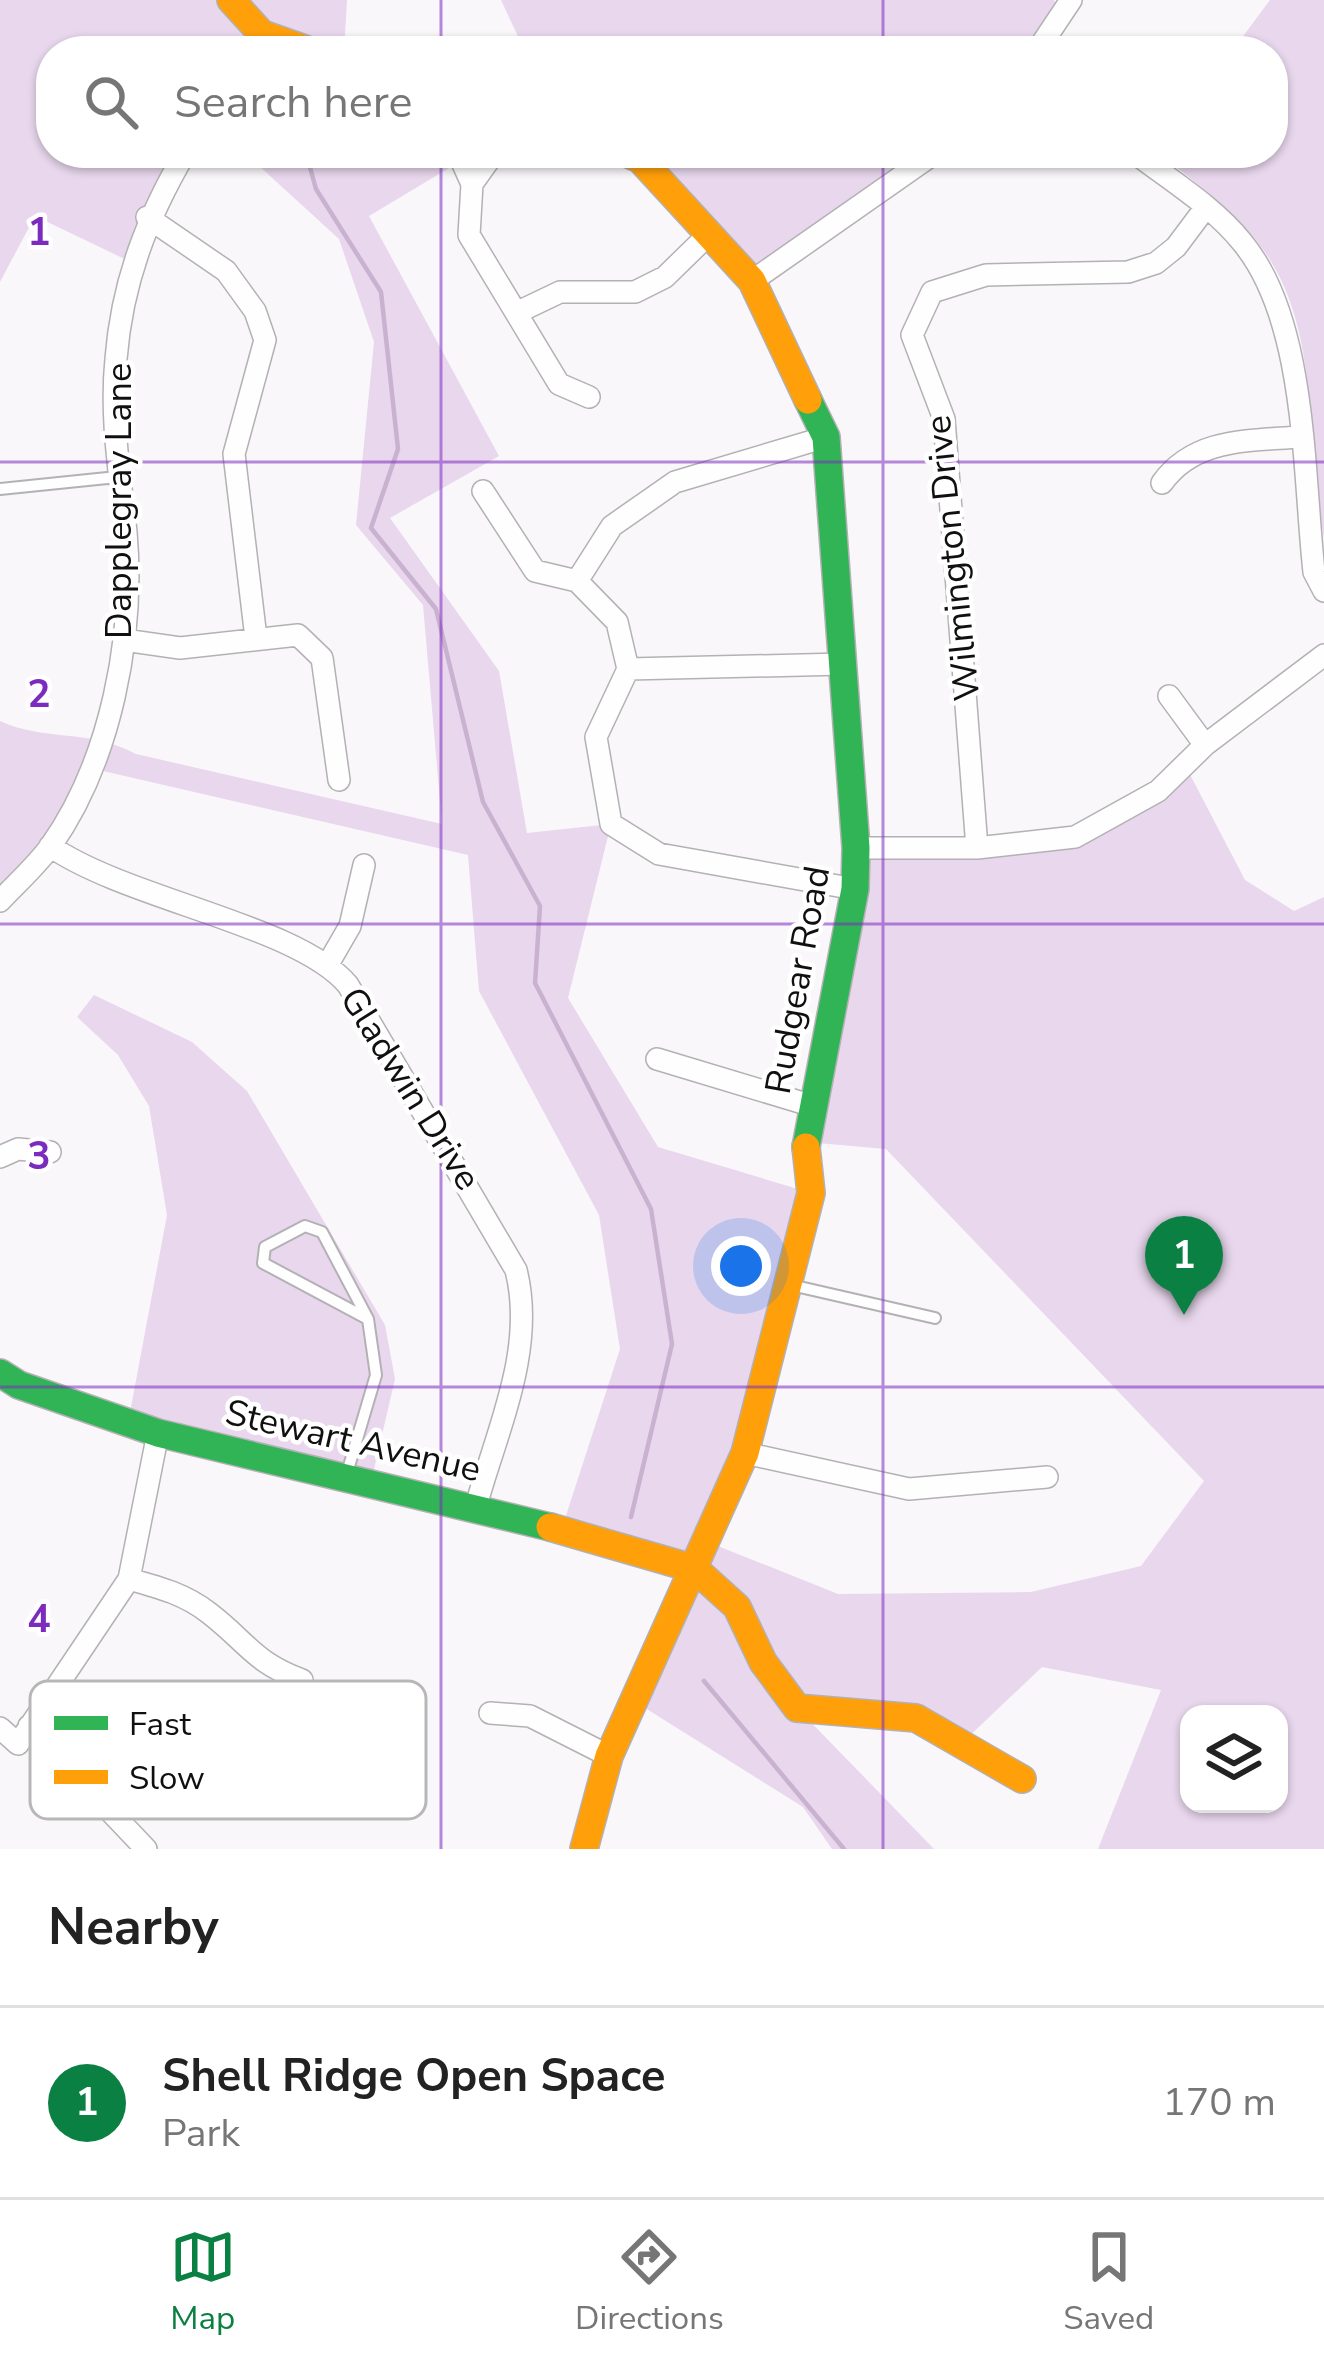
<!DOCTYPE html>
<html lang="en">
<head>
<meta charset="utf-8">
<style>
	body { margin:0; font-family:"Nunito Sans",sans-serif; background:#f6f6f6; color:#222 }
	.controls { position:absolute; right:36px; bottom:36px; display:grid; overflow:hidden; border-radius:24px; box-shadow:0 3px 9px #0004 }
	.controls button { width:108px; height:108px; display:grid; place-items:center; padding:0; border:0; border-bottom:3px solid #e0e0e0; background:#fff; color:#222; font:60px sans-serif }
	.you { position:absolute; left:741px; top:1266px; width:42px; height:42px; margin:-30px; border:9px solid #fff; border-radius:50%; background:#1a73e8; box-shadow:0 0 0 18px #1a73e833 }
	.badge { display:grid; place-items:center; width:78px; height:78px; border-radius:50%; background:#0b8043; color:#fff; font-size:39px; font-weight:700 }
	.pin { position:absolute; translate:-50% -99px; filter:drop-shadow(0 3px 6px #0008) }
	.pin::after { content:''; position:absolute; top:63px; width:42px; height:36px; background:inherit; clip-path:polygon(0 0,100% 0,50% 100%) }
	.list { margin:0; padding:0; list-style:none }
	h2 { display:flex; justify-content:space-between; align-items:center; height:156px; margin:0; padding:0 48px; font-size:51px }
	h2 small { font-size:39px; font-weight:400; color:#767676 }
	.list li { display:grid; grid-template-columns:78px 1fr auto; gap:36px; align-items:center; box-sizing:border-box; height:192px; padding:0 48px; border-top:3px solid #e0e0e0 }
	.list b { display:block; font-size:45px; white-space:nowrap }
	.list p { margin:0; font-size:39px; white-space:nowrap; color:#767676 }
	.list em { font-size:39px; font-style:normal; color:#767676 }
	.icon { flex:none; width:66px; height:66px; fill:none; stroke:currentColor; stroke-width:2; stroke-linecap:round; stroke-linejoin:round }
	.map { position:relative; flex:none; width:1324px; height:1849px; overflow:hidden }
	.search { position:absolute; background:#fff; box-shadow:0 3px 9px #0004; left:36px; right:36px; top:36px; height:132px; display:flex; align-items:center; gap:30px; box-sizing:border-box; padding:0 42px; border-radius:48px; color:#767676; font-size:45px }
	.sheet { height:348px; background:#fff }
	nav { display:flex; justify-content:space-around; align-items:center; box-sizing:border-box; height:168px; border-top:3px solid #e0e0e0; background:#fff; font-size:33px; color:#767676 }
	nav a { display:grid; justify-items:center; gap:6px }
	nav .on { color:#0b8043 }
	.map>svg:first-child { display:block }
	.green { fill:#e8d7ed; fill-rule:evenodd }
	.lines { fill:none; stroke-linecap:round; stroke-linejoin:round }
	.stream { stroke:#c9b2d0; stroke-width:4.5 }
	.lane-casing { stroke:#b3b1b4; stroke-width:14 }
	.street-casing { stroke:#b3b1b4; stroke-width:24 }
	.fast-casing { stroke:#b3b1b4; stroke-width:30 }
	.slow-casing { stroke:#b3b1b4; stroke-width:30 }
	.lane { stroke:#fefefe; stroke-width:10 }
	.street { stroke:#fefefe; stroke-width:21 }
	.fast { stroke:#30b455; stroke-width:27 }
	.slow { stroke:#ff9f0a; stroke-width:27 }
	.grid { fill:none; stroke:#7b2cbf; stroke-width:3; stroke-opacity:0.55 }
	.labels { text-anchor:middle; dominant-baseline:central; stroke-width:9; stroke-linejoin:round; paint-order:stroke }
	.street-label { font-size:36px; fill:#111011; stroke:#fff }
	.key { fill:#fff; stroke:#b8b7b8; stroke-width:3 }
	.key-label { font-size:33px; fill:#111011 }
	.grid-label { font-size:39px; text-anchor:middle; font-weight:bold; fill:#7b2cbf; stroke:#fff; stroke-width:9; stroke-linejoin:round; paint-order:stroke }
</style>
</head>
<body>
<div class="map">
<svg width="1324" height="1849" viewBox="0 0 1324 1849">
	<rect width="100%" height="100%" fill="#f9f7fa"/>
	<path class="green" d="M0 0H347L344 51H51V153H185L135 264 35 216 0 282Z
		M501 0H1054L1062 14 1037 51H510L521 43Z
		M1270 0H1324V538C1303 439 1324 322 1255 239 1227 206 1192 180 1159 153H1273V51H1232Z
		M245 153H458L459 162 369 216 499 456 390 518 499 671 527 833 611 824 568 998 658 1147 811 1193 708 1542 838 1594 1031 1592 1141 1566 1204 1481 886 1149 806 1142 856 848 1075 837 1185 765 1245 880 1294 911 1324 897V1849H1098L1161 1690 1042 1667 962 1743 923 1719 799 1710 934 1849H832L803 1807 634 1701 694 1570 561 1531 620 1349 599 1215 479 991 468 855 90 768 50 846 0 901V721C46 742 87 728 136 754L442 824 423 605 356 525 374 342 339 239ZM1189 1714H1279V1804H1189Z
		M626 153H935L752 281Z
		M94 995 192 1042 247 1091 385 1325 395 1379 371 1482 128 1423 167 1215 149 1106 118 1055 77 1017Z"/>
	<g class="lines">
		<path class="stream" d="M306 153 316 189 381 292 398 449 371 528 436 609 483 802 540 906 535 983 651 1209 672 1344 631 1517
			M704 1681 844 1849"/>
		<g class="lane-casing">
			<path id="lane" d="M0 489 117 477
				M791 1285 935 1318
				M347 1473 376 1375 368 1319 322 1232 305 1226 265 1247 263 1263 368 1319"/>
		</g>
		<g class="street-casing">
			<path id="street" d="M1037 51 1071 0
				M458 153 472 184 469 235 559 384 589 397
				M1135 153C1171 181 1213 206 1242 242 1307 320 1303 472 1314 572L1324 591
				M472 184 494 153
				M147 217 226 271 255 311 265 340 234 454 256 638
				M752 281 935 153
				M516 313 560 292H635L665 277 709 234
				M1162 483C1194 438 1248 441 1299 437
				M483 491 535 571 577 581 617 622 628 669 596 737 611 824 659 854 855 889
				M577 581 612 526 675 482 826 437
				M124 640 180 648 298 635 322 658 339 780
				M628 669 843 664
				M1169 696 1205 745
				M50 846C128 900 298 925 348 985L516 1270C536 1349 497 1430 476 1506
				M856 848H977L1075 837 1158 791 1205 745 1324 655
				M977 848 944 419 912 335 932 292 986 275 1128 272 1156 263 1176 247 1206 207
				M0 901C16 884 36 866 50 847 111 761 135 636 126 532 120 475 110 417 116 359 122 282 147 218 185 153
				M328 964 350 926 364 865
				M657 1059 813 1106
				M0 1157 18 1149 50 1152
				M745 1453 909 1489 1047 1477
				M129 1579C158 1587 185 1594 209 1613 247 1642 253 1662 302 1680
				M490 1713 530 1716 609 1756
				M29 1726 146 1849
				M0 1728 18 1744 129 1579 158 1433"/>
		</g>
		<g class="fast-casing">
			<path id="fast" d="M806 1147 855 889 856 848 826 437 808 400
				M0 1373 19 1385 158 1433 550 1527"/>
		</g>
		<g class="slow-casing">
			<path id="slow" d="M231 0 262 34 310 51
				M626 153 640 159 752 281 808 400
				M550 1527 695 1569 737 1607 763 1662 797 1708 916 1718 1022 1779
				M584 1849 609 1756 745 1453 811 1193 806 1147"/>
		</g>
		<use href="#lane" class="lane"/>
		<use href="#street" class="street"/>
		<use href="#fast" class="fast"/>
		<use href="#slow" class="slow"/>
	</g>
	<path class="grid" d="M441 0V51M883 0V51M441 153V1849M883 153V1849M0 462H1324M0 924H1324M0 1387H1324"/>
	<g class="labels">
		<g class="street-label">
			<text transform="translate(119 501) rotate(-90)">Dapplegray Lane</text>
			<text transform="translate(953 558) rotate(-96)">Wilmington Drive</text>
			<text transform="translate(798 980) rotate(-80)">Rudgear Road</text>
			<text transform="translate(410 1089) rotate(58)">Gladwin Drive</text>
			<text transform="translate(353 1441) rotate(13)">Stewart Avenue</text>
		</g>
	</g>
	<rect x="30" y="1681" width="396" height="138" rx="18" class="key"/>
	<rect x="54" y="1716" width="54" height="14" fill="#30b455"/>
	<rect x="54" y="1770" width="54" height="14" fill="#ff9f0a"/>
	<g class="key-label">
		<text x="129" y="1735">Fast</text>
		<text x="129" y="1789">Slow</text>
	</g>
	<g class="grid-label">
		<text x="39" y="245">1</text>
		<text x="39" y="707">2</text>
		<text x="39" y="1169">3</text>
		<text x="39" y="1632">4</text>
	</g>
</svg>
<div class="controls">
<button><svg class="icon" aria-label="layers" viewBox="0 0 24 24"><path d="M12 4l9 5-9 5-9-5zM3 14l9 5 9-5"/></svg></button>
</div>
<div class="you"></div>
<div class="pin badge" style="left:1184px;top:1315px">1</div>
<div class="search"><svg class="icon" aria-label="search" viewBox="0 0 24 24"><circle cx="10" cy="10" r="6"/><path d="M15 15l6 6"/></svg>Search here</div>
</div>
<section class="sheet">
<h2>Nearby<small></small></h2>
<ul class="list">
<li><span class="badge">1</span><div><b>Shell Ridge Open Space</b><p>Park</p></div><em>170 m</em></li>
</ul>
</section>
<nav>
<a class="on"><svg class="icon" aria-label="map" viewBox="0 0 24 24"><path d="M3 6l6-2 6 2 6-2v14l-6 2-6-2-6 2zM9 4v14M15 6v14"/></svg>Map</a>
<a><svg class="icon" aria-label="directions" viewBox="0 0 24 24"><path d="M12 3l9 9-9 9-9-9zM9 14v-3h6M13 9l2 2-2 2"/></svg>Directions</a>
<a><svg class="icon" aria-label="saved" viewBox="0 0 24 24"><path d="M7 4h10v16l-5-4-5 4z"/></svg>Saved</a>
</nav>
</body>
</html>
